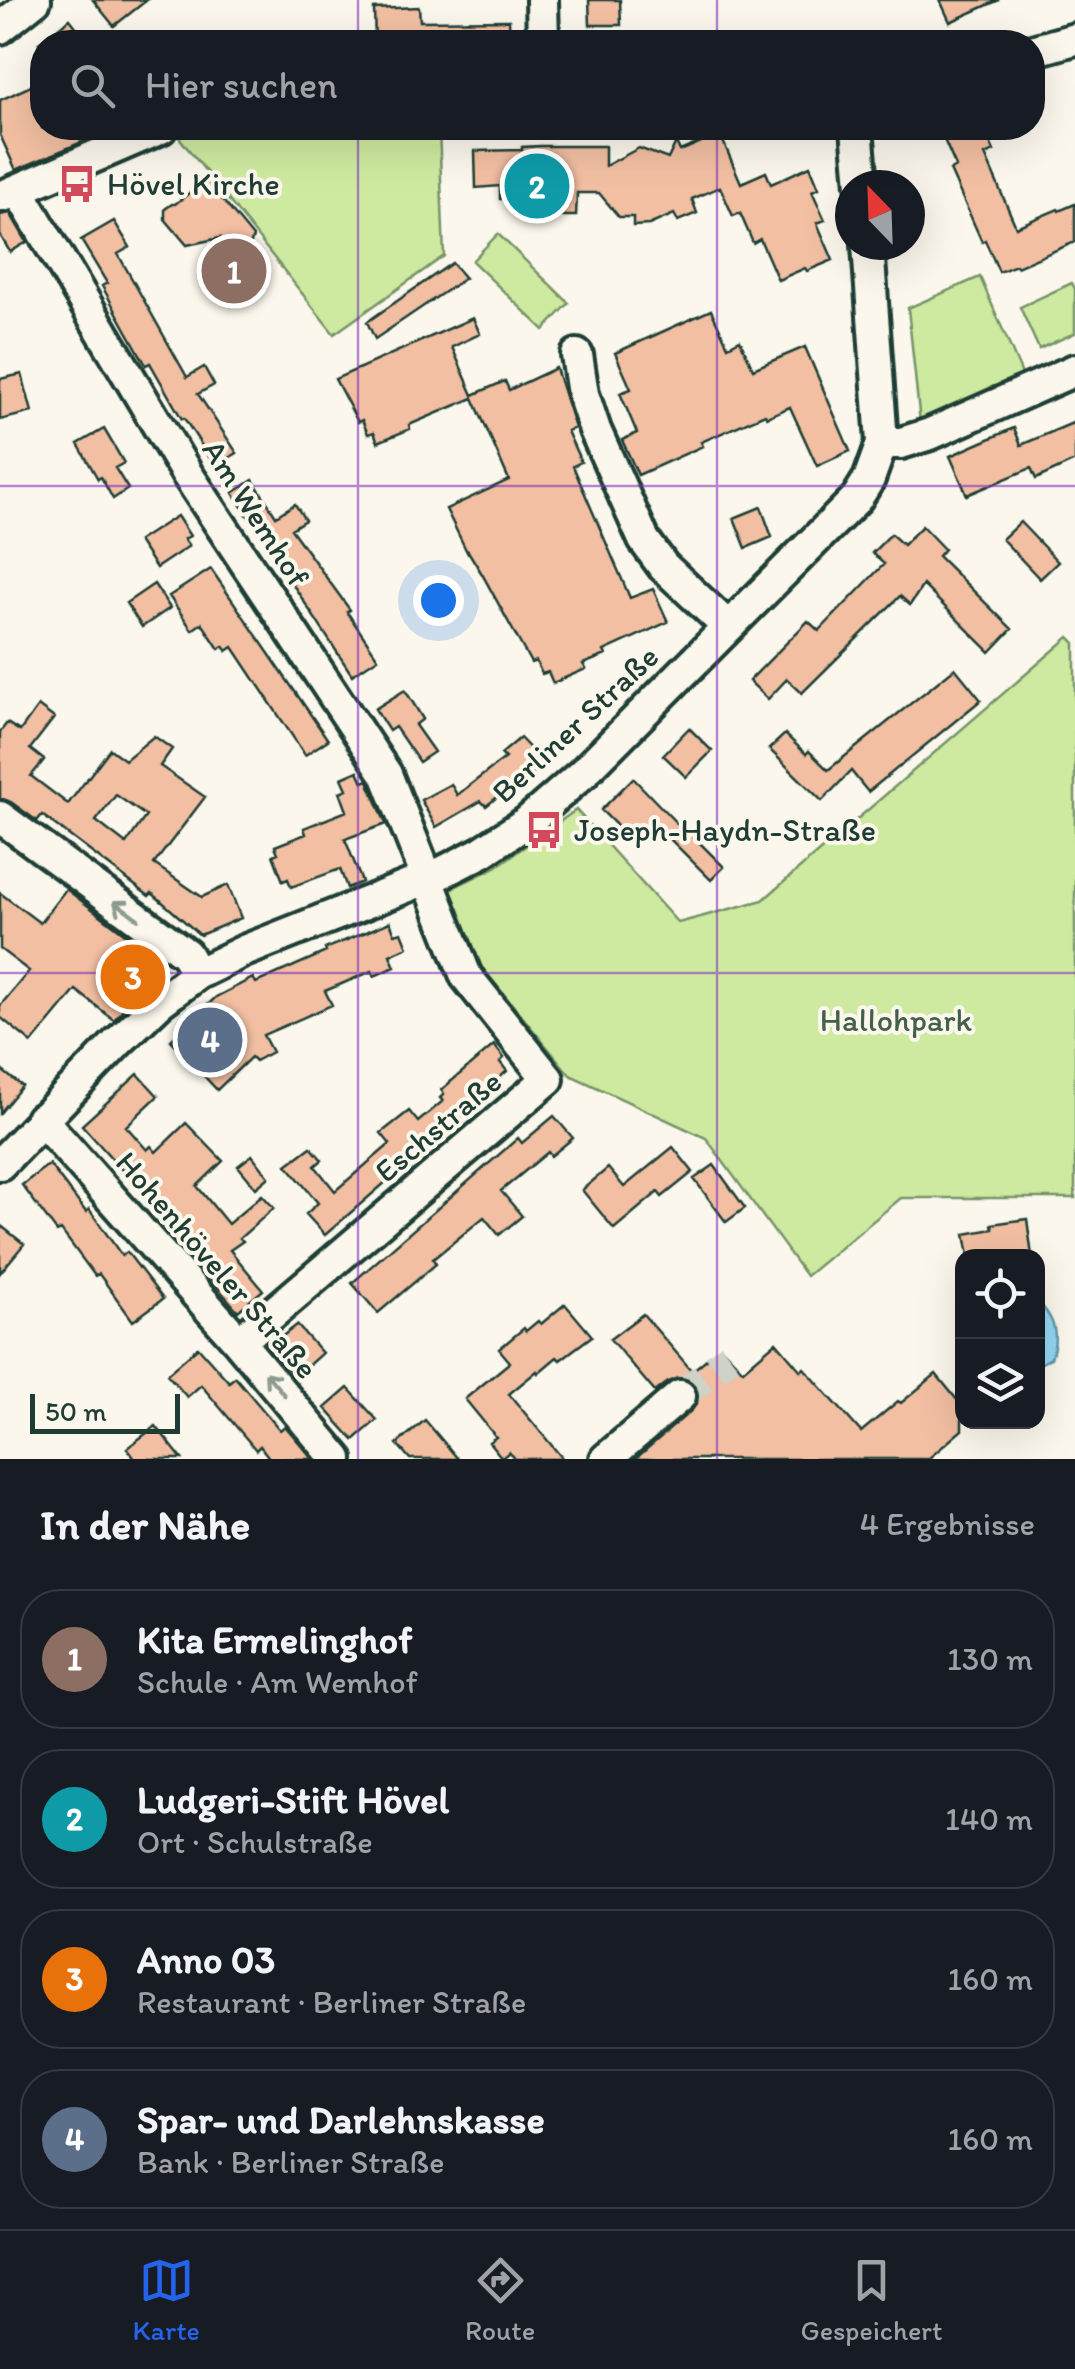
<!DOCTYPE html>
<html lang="de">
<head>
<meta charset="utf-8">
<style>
	body { margin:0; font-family:Itim,sans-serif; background:#242831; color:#f1f3f6 }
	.controls { position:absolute; right:30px; bottom:30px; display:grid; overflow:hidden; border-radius:20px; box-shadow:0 10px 40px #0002 }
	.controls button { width:90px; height:90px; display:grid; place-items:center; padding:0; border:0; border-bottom:2px solid #363941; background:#171b24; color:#f1f3f6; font:50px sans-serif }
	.compass { position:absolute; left:835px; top:170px; width:90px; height:90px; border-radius:50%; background:#171b24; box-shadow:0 10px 40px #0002; rotate:337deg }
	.scale { position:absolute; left:30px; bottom:25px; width:150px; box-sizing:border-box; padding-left:10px; border:5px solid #1f3d34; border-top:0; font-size:28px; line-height:35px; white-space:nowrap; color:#1f3d34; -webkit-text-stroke:8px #fbf7ec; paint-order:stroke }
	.you { position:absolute; left:438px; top:600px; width:35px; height:35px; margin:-25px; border:8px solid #fff; border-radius:50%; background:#1a73e8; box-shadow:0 0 0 15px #1a73e833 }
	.badge { display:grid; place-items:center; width:65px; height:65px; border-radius:50%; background:#2563eb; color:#fff; font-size:32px; font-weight:700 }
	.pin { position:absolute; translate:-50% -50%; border:5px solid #fff; box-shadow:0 2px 10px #0006 }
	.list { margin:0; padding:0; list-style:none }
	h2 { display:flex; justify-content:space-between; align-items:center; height:130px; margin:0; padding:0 40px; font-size:42px }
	h2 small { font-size:32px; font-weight:400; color:#9ea1a6 }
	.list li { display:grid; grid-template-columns:65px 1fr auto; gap:30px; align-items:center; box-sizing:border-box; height:140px; margin:0 20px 20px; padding:0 20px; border:2px solid #363941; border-radius:40px }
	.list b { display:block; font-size:38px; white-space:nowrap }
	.list p { margin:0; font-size:32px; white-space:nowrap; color:#9ea1a6 }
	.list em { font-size:32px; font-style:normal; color:#9ea1a6 }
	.icon { flex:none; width:55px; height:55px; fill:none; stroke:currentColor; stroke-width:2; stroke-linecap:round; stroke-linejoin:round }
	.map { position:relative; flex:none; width:1075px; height:1459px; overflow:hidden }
	.search { position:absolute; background:#171b24; box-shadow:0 10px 40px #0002; left:30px; right:30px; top:30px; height:110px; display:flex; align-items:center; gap:25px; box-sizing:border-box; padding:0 35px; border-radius:40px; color:#9ea1a6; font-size:38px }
	.sheet { height:770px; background:#171b24 }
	nav { display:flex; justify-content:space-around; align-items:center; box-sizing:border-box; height:140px; border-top:2px solid #363941; background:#171b24; font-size:28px; color:#9ea1a6 }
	nav a { display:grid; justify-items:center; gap:5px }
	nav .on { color:#2563eb }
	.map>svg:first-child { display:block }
	.green { fill:#ceeaa0; stroke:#76946a; stroke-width:2.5 }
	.water { fill:#92d7f4; stroke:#6499a7; stroke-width:2.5 }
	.building { fill:#f2bfa2; stroke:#1f3d34; stroke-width:2.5; fill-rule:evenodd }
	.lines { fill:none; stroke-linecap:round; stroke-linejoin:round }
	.minor-tunnel { stroke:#cfd2c7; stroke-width:30; stroke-dasharray:30 15; stroke-linecap:butt }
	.minor-casing { stroke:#1f3d34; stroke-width:38 }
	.minor { stroke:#fbf7ec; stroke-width:30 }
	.oneway { stroke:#8d9a90 }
	.grid { fill:none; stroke:#7b2cbf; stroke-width:2.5; stroke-opacity:0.55 }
	.labels { text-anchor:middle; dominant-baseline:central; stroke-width:8; stroke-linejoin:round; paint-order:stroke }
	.poi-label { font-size:32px; fill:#1f3d34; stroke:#fbf7ec; text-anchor:start }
	.street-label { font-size:32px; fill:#1f3d34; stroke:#fbf7ec }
	.park-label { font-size:32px; fill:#42604a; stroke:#fbf7ec }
</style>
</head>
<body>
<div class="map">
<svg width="1075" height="1459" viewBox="0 0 1075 1459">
	<rect width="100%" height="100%" fill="#fbf7ec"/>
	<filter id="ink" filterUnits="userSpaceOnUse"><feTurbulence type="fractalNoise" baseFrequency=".01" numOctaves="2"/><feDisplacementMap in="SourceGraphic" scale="20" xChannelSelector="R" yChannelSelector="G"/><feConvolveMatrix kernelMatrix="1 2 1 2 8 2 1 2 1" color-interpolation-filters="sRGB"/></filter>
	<g filter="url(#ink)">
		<path class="green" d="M200 128H439L444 256 334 334 178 136Z
			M498 234 569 303 544 330 472 261Z
			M980 277 1025 381 920 423 908 308Z
			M1072 283 1075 289V333L1039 349 1020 307Z
			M1069 637 1075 643V1198H901L806 1276 706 1138 570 1075 472 955 446 891 496 867 576 810 678 923 763 900Z"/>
		<path class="water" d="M1038 1302C1055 1319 1059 1335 1051 1358L1038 1365Z"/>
		<path class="building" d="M93 0H147L114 26Z
			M589 0H620L621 25H590Z
			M940 0H999L950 22Z
			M419 7 420 21 509 20 510 42H375L374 9Z
			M70 19 88 42H40Z
			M42 81V128H115L16 170 0 135V100Z
			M939 128H984L994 151 985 155 1016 227 1058 209 1059 211 1075 204V242L1017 267 1016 265 999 272 985 240 982 242 950 170 956 167Z
			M720 134 741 183 766 172 771 184 810 166 819 188 812 191 825 220 817 223 833 260 807 271 805 268 778 280 760 239 753 243 740 213 733 216 720 187 692 199 697 213 678 221 674 214 649 225 633 226V217H619L599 193H577L576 216H551V199H500V186L476 188 475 151 522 150V147L541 146H605V166L639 148 668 159 676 142 680 151Z
			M206 180 253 237 249 249 243 247 236 268 230 266 220 295 205 276 220 238 187 245 165 219V209L172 204H175Z
			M10 213 27 242 10 252 0 235V215Z
			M114 221 130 247 118 254 187 377 204 367 214 385 198 394 237 453 215 466 184 418 182 419 150 363 146 365 102 286 107 283 81 240Z
			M452 263 465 278 375 339 367 322Z
			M711 310 728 346 740 340 753 369 805 347 850 451 817 466 790 407 767 417 765 414 701 442 703 446 638 475 622 440 637 433 620 393 631 389 615 353Z
			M473 318 480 334 452 347 473 395 505 381 509 390 556 368 575 428 567 431 581 462 573 466 630 598 653 589 668 622 604 651 606 655 583 664 586 669 553 683 548 672 542 674 536 661 531 663 482 574 468 551 467 552 446 509 509 480 473 398 409 425 410 429 378 442 374 432 368 434 362 420 358 422 335 379Z
			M22 374 32 412 0 420V379Z
			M1075 422V461L1036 479 1031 468 967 495 950 456 1014 428 1021 445Z
			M104 429 124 463 115 468 128 489 113 499 101 477 98 479 78 444Z
			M253 480 276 516 295 504 305 520 291 529 350 610 347 612 378 658 352 675 233 493Z
			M761 507 772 537 746 548 734 518Z
			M177 516 190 536 184 539 189 546 156 568 138 541Z
			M1020 522 1058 562 1040 579 1002 539Z
			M922 526 944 549 938 556 1012 629 990 652 923 585 910 605 900 596 802 693 787 679 768 699 749 681 808 621 819 631 884 564 872 553 891 534 903 545Z
			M211 569 328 740 305 755 233 647 227 651 224 646 219 649 202 623 192 630 169 596Z
			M154 584 170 608 142 627 126 603Z
			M955 668 981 700 868 792 851 771 822 801 769 749 785 734 806 754 809 751 828 770Z
			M405 690 423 719 415 725 434 752 419 762 395 727 389 731 375 709Z
			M38 706 54 718 30 749 44 760 31 776 68 804 110 749 125 760 154 736 172 749 160 766 205 797 154 864 202 897 228 885 241 918 200 935 152 893 149 896 42 815 37 821 11 802 0 798V732L7 723 20 731ZM116 795 146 816 126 844 96 821Z
			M689 728 712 751 686 777 663 755Z
			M520 738 544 763 524 781 522 778 486 806 481 801 436 827 421 800 451 784 457 795 505 758 501 754Z
			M358 771 363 782 368 780 369 783 386 824 345 839 362 882 347 888 340 869 291 887 288 879 283 881 273 855 278 853 275 846 306 834 304 828 347 811 340 792 347 789 342 778Z
			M633 778 685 832 687 830 724 867 711 880 655 824 635 844 601 810Z
			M66 889 162 962 114 1020 76 990 32 1043 0 1017V1006L29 971 0 949V893L40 923Z
			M390 922 395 934 402 932 408 947 390 955 395 967 374 976 372 971 325 991 332 1005 263 1035 272 1052 255 1061 251 1057 217 1090 171 1040 216 997 253 978 256 983 326 952 325 949Z
			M494 1045 504 1058 500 1062 507 1071 497 1080 501 1084 458 1120 455 1116 430 1137 433 1141 325 1235 306 1214 318 1203 287 1165 311 1147 322 1160 315 1166 335 1191 390 1144 381 1133 409 1111 418 1122 443 1101 440 1098 444 1094 441 1090Z
			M0 1069 22 1086 0 1113Z
			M138 1074 158 1096 126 1126 147 1150 151 1146 156 1152 186 1123 223 1161 197 1186 228 1224 262 1195 274 1208 240 1238 243 1241 230 1250 263 1290 238 1311 204 1272 210 1267 125 1169 123 1171 82 1125Z
			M554 1116 573 1138 551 1156 548 1152 501 1191 522 1216 499 1235 484 1217 433 1259 436 1264 378 1313 352 1283 518 1138 522 1143Z
			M673 1147 693 1172 662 1197 658 1192 614 1229 582 1190 608 1168 624 1187Z
			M252 1155 269 1177 256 1188 238 1166Z
			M49 1164 86 1212 89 1209 122 1256 127 1252 163 1299 133 1321 99 1274 95 1276 61 1230 57 1232 22 1185Z
			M714 1165 745 1208 726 1222 694 1179Z
			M1027 1219 1032 1256H969L965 1234 993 1229 992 1224Z
			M0 1225 24 1244 0 1273Z
			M565 1304 592 1336 560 1360 557 1357 538 1373 537 1371 509 1394 563 1459H514L509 1452 502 1458 489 1442 496 1437 465 1399 510 1362 499 1349 524 1328 526 1331 538 1321 541 1324Z
			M643 1314 692 1371 721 1347 743 1370 776 1342 801 1371 804 1368 861 1432 898 1401 901 1403 936 1374 962 1406V1430L928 1459H635L692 1410 697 1403 698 1394 694 1383 687 1379 678 1378 668 1382 655 1392 610 1339Z
			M297 1325 322 1353 295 1377 276 1354 287 1346 280 1338Z
			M198 1347 229 1382 235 1377 280 1430 285 1426 313 1459H270L260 1446 256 1450 201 1385 187 1397 167 1374Z
			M348 1388 377 1420 354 1440 325 1408Z
			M425 1420 458 1459H410L397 1444Z
			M156 1426 182 1459H135L127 1448Z"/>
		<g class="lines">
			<path class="minor-tunnel" d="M680 1396 730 1356"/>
			<g class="minor-casing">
				<path id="minor" d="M542 0 543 42
					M0 28 35 0
					M1032 51 1075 39
					M857 128 862 185
					M18 190 187 474 386 774 466 976 548 1079 239 1342
					M3 196 161 128
					M577 355 583 394 595 430 644 540 663 566 728 627
					M882 443H901L930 434 1075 370
					M0 817 186 954 197 974
					M41 1119 239 1342 337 1459
					M0 1164 117 1043 160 1002 197 974 244 951 441 873 482 852 527 822 582 774 857 498 869 479 882 443 868 245
					M606 1459 680 1396"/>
			</g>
			<use href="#minor" class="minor"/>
		</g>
		<defs><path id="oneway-shaft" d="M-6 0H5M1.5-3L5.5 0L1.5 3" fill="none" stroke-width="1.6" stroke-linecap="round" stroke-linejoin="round" transform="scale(2.5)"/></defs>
		<g class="oneway">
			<use href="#oneway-shaft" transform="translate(126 910) rotate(-144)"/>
			<use href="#oneway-shaft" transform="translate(275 1384) rotate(-130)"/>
		</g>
	</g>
	<path class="grid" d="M358 0V42M717 0V42M358 128V1459M717 128V1459M0 486H1075M0 973H1075"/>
	<defs>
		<g id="bus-bare" transform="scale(3)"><path d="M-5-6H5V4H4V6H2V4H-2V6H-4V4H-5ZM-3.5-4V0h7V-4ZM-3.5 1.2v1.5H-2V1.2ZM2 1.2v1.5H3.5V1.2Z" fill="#d1495b" stroke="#fbf7ec" stroke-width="2.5" paint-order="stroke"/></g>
	</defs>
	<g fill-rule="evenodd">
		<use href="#bus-bare" x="77" y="184"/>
		<use href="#bus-bare" x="544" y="830"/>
	</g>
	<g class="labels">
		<g class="poi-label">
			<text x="107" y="184">Hövel Kirche</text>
			<text x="574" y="830">Joseph-Haydn-Straße</text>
		</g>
		<g class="street-label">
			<text transform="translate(256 513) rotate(57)">Am Wemhof</text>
			<text transform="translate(575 724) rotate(-43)">Berliner Straße</text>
			<text transform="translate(438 1126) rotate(-40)">Eschstraße</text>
			<text transform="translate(217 1265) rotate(49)">Hohenhöveler Straße</text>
		</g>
		<g class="park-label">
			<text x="896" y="1020">Hallohpark</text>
		</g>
	</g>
</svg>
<div class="controls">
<button><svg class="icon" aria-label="locate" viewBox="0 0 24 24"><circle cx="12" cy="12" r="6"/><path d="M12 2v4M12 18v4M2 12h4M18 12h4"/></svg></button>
<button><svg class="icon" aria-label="layers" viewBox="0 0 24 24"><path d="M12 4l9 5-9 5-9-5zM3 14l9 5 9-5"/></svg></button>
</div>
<svg class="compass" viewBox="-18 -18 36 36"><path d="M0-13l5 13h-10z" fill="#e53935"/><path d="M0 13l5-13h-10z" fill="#9ea1a6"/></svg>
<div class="scale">50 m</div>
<div class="you"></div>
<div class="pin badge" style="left:234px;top:271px;background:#8d6e63">1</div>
<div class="pin badge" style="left:537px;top:186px;background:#0f9aa8">2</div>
<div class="pin badge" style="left:133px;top:977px;background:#e8710a">3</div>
<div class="pin badge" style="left:210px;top:1040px;background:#5c6f8a">4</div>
<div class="search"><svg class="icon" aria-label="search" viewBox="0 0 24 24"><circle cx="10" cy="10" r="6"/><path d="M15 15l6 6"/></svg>Hier suchen</div>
</div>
<section class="sheet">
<h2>In der Nähe<small>4 Ergebnisse</small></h2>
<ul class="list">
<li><span class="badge" style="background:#8d6e63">1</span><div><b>Kita Ermelinghof</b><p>Schule · Am Wemhof</p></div><em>130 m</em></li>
<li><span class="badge" style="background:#0f9aa8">2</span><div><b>Ludgeri-Stift Hövel</b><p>Ort · Schulstraße</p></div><em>140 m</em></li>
<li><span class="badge" style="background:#e8710a">3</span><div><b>Anno 03</b><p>Restaurant · Berliner Straße</p></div><em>160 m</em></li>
<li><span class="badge" style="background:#5c6f8a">4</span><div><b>Spar- und Darlehnskasse</b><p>Bank · Berliner Straße</p></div><em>160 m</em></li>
</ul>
</section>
<nav>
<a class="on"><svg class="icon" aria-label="map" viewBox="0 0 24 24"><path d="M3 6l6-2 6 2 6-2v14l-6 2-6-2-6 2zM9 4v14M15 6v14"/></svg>Karte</a>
<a><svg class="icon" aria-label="directions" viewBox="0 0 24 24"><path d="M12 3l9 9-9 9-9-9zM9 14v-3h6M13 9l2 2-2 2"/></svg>Route</a>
<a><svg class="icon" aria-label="saved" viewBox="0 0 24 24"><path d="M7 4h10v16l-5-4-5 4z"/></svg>Gespeichert</a>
</nav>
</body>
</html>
